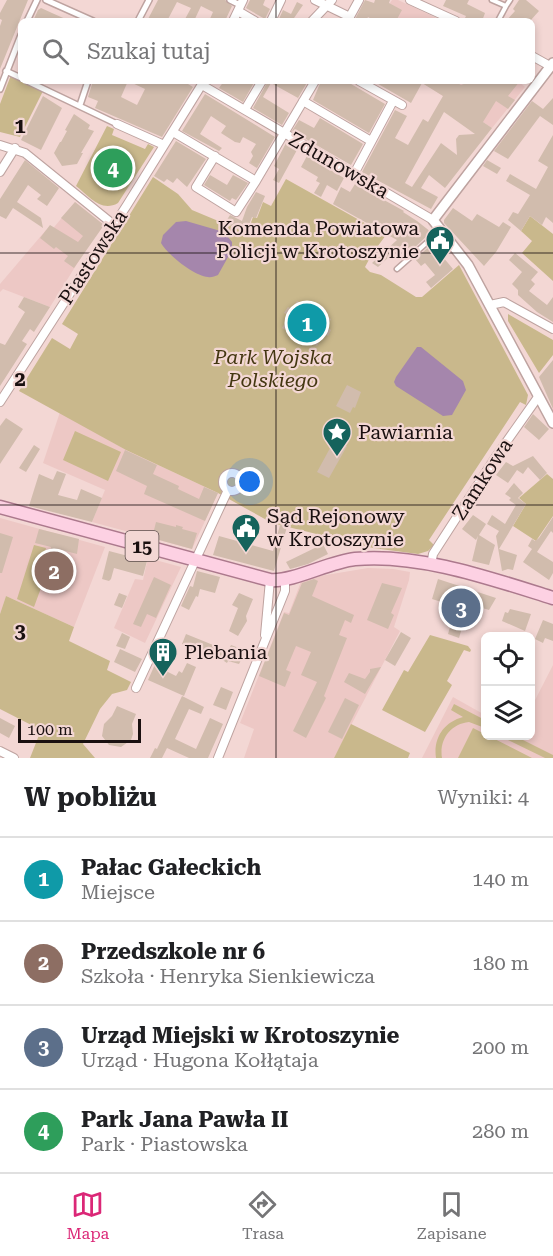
<!DOCTYPE html>
<html lang="pl">
<head>
<meta charset="utf-8">
<style>
	body { margin:0; font-family:"Roboto Serif",serif; background:#f2f2f2; color:#202124 }
	.controls { position:absolute; right:18px; bottom:18px; display:grid; overflow:hidden; border-radius:9px; box-shadow:0 3px 9px #0003 }
	.controls button { width:54px; height:54px; display:grid; place-items:center; padding:0; border:0; border-bottom:2px solid #e0e0e0; background:#fff; color:#202124; font:30px sans-serif }
	.scale { position:absolute; left:18px; bottom:15px; width:123px; box-sizing:border-box; padding-left:6px; border:3px solid #1a1010; border-top:0; font-size:16px; line-height:21px; white-space:nowrap; color:#1a1010; -webkit-text-stroke:4px #f3d7d4; paint-order:stroke }
	.you { position:absolute; left:250px; top:482px; width:21px; height:21px; margin:-15px; border:4px solid #fff; border-radius:50%; background:#1a73e8; box-shadow:0 0 0 9px #1a73e833 }
	.badge { display:grid; place-items:center; width:39px; height:39px; border-radius:50%; background:#db2777; color:#fff; font-size:20px; font-weight:700 }
	.pin { position:absolute; translate:-50% -50%; border:3px solid #fff; box-shadow:0 2px 6px #0006 }
	.list { margin:0; padding:0; list-style:none }
	h2 { display:flex; justify-content:space-between; align-items:center; height:78px; margin:0; padding:0 24px; font-size:26px }
	h2 small { font-size:20px; font-weight:400; color:#757577 }
	.list li { display:grid; grid-template-columns:39px 1fr auto; gap:18px; align-items:center; box-sizing:border-box; height:84px; padding:0 24px; border-top:2px solid #e0e0e0 }
	.list b { display:block; font-size:22px; white-space:nowrap }
	.list p { margin:0; font-size:20px; white-space:nowrap; color:#757577 }
	.list em { font-size:20px; font-style:normal; color:#757577 }
	.icon { flex:none; width:33px; height:33px; fill:none; stroke:currentColor; stroke-width:2; stroke-linecap:round; stroke-linejoin:round }
	.map { position:relative; flex:none; width:553px; height:758px; overflow:hidden }
	.search { position:absolute; background:#fff; box-shadow:0 3px 9px #0003; left:18px; right:18px; top:18px; height:66px; display:flex; align-items:center; gap:15px; box-sizing:border-box; padding:0 21px; border-radius:9px; color:#757577; font-size:22px }
	.sheet { height:414px; background:#fff }
	nav { display:flex; justify-content:space-around; align-items:center; box-sizing:border-box; height:84px; border-top:2px solid #e0e0e0; background:#fff; font-size:16px; color:#757577 }
	nav a { display:grid; justify-items:center; gap:3px }
	nav .on { color:#db2777 }
	.map>svg:first-child { display:block }
	.built { fill:#edc8c5 }
	.green { fill:#c9b88c }
	.water { fill:#a586ac }
	.building { fill:#d1bcad; fill-rule:evenodd }
	.lines { fill:none; stroke-linecap:round; stroke-linejoin:round }
	.service-casing { stroke:#bea3a0; stroke-width:7 }
	.pedestrian-casing { stroke:#bea3a0; stroke-width:8 }
	.minor-casing { stroke:#bea3a0; stroke-width:10 }
	.tertiary-casing { stroke:#bea3a0; stroke-width:12 }
	.primary-casing { stroke:#ac798d; stroke-width:15 }
	.service { stroke:#fff; stroke-width:4 }
	.pedestrian { stroke:#fff; stroke-width:5 }
	.minor { stroke:#fff; stroke-width:8 }
	.tertiary { stroke:#fff; stroke-width:9 }
	.primary { stroke:#fdd1e3; stroke-width:12 }
	.grid { fill:none; stroke:#1a1010; stroke-width:1.5; stroke-opacity:0.55 }
	.labels { text-anchor:middle; dominant-baseline:central; stroke-width:4.5; stroke-linejoin:round; paint-order:stroke }
	.shield { fill:#f3d7d4; stroke:#5b4c4b; stroke-width:1.5 }
	.shield-label { font-size:18px; font-weight:bold; fill:#1a1010 }
	.street-label { font-size:20px; fill:#1a1010; stroke:#f3d7d4 }
	.poi-label { font-size:20px; fill:#1a1010; stroke:#f3d7d4; text-anchor:start }
	.park-label { font-size:20px; font-style:italic; fill:#443711; stroke:#f3d7d4 }
	.grid-label { font-size:20px; text-anchor:middle; font-weight:bold; fill:#1a1010; stroke:#f3d7d4; stroke-width:4.5; stroke-linejoin:round; paint-order:stroke }
</style>
</head>
<body>
<div class="map">
<svg width="553" height="758" viewBox="0 0 553 758">
	<rect width="100%" height="100%" fill="#f3d7d4"/>
	<path class="built" d="M392 0H398L443 21H378Z
		M420 81H518L525 87 492 128Z
		M75 202 104 225 92 240 50 307 3 289 0 292V284L46 230 50 232Z
		M60 412 126 450 218 493 192 549 92 522 105 490 43 463Z
		M0 518 105 547 74 627 6 596 0 614Z
		M148 558 181 567 145 643 114 628 135 579 143 580Z
		M368 568 393 569 410 572 409 580 394 627 400 631 334 758H244L254 729 240 723 284 612 289 613 302 579Z
		M553 665V758H422L453 697 485 715 486 736H530L531 708Z"/>
	<path class="green" d="M11 75 43 91 20 137 0 132V104Z
		M107 126 114 129 112 135 145 149 148 144 154 147 118 203C101 213 89 196 76 186Z
		M153 177 178 194 192 210 247 233 253 217 257 218 263 202 271 206 286 179 386 235 372 254 365 267 370 272 381 275 416 297H422L459 265 528 395 526 405 520 402 429 540 434 545 428 551 418 554 373 548 272 523 218 493 126 450 19 391 52 338 70 349 78 334 62 324Z
		M530 216 553 234V281L522 253 532 241 521 231Z
		M508 314 553 340V355L539 373 508 321Z
		M75 431 121 452 108 481 63 460Z
		M547 474 553 479V516L536 541 513 526 526 504 519 498Z
		M34 545 46 548 44 556 52 558 34 607 17 599Z
		M6 596 74 627 69 641 110 661 107 670 131 682 127 690 112 694 100 709 83 744 95 758H30L41 730 0 709V614Z
		M430 635 468 646 471 650 470 652 464 650 447 681 452 685 425 732 382 710 404 670 408 672Z
		M454 704 485 720V728L469 722C450 724 439 740 442 758H436C433 738 444 722 463 717L451 710Z
		M351 724 410 753 408 758H334Z
		M473 728 532 758H458Z
		M500 736H515L553 755V758H545Z"/>
	<path class="water" d="M186 221 224 232 232 242V250L218 275C215 276 211 278 208 277 194 276 168 255 161 243L163 235 176 222Z
		M417 347H421L463 381 466 390 452 415 443 416 396 386 394 382 396 377Z"/>
	<path class="building" d="M7 0H28L0 69V26L2 20 0 19V13Z
		M158 0H225L232 6 225 21H209L213 12 201 6 194 21H184L191 8 177 2 167 21H147Z
		M250 0H265L263 5 270 9 265 19 246 8Z
		M365 0 374 3 375 0H390L389 3 402 10 396 21H375L368 17 366 21H354Z
		M446 0H469L467 4 485 13 482 21H471L465 18 466 16 443 6Z
		M519 0H526L539 11 530 21H506L515 11 513 9Z
		M297 2 303 5 292 21H278L283 10 291 14Z
		M41 8 52 13 70 21H33L38 10Z
		M93 81H183L193 87 162 137 95 108 98 101 88 97ZM128 81 145 89 137 105 121 97Z
		M224 81H238L242 83 243 81H255L243 102 219 88Z
		M268 81H308L298 98 271 83 263 97 289 113 282 125 253 108Z
		M321 81H346L385 104 369 133 313 100Z
		M373 81H454L461 85 472 81H520L508 96 515 100 508 109 496 101 483 122 492 128 445 188 429 175 421 188 438 197 431 209 362 172 395 110 407 116 395 138 408 145 423 119 428 122 443 96 422 83 411 103ZM444 112 475 134 459 135 456 139 457 155 441 143 412 187 405 183Z
		M205 94 275 137 257 168 249 163 253 156 251 152 256 144 243 137 240 143 235 142 221 133 226 126 211 116 200 134 222 148 219 151 182 131Z
		M43 96 62 108 41 150 21 140Z
		M553 98V125L540 116 508 159 494 151 532 101 543 109Z
		M74 114 90 125 88 129 94 131 81 153H83L77 164 62 166 54 153 60 142H61L67 131 65 130Z
		M320 118 363 144 351 165 292 131 299 120 314 128Z
		M553 135V223L546 217 542 225 530 216 521 231 508 220 513 212 518 214 530 195 506 181 510 174 536 189 548 167 538 161Z
		M176 141 206 159 187 187 177 178 173 183 167 179 164 182 154 176Z
		M286 143 297 150 279 183 273 180 279 169 274 166Z
		M307 156 344 178 337 191 327 185 321 197 314 193 320 183 316 181 318 177 301 167Z
		M25 160 59 188 47 206 37 199 41 195 28 185 17 202 41 218 43 228 13 208 6 219 0 216V199Z
		M487 160 501 168 497 174 483 166Z
		M210 175 227 185 233 175 248 183 236 200 232 198 230 201 204 185Z
		M355 184 404 211 403 212 417 221 431 232 411 251 404 243 378 267 372 263 397 240 333 204 341 187 350 192Z
		M256 192 265 196 256 218 252 217 246 233 225 223 230 215 242 221 247 207Z
		M75 202 104 225 74 268 64 261 68 256 56 247 54 249 40 238 50 225 78 242 83 236 61 218Z
		M453 208 472 221 477 214 499 227 503 222 511 227 496 252 484 266 444 223V220Z
		M432 244 453 269 431 288 426 282 435 275 425 263 421 266 415 259Z
		M515 253 538 272 531 280 535 284 529 291 547 305 553 297V322L537 312 518 295V290L512 284 522 272 509 260Z
		M24 297 50 307 34 332 30 329 22 341 27 344 0 386V343L5 345 25 312 18 307Z
		M297 301 331 319 327 327 331 330 328 336 324 333 317 346 282 328 289 315 284 313 288 307 292 309Z
		M553 360V409L539 377Z
		M347 385 361 392 355 408 353 407 350 413 336 406Z
		M533 414 549 429 539 440 524 427Z
		M6 418 23 429 0 464V426Z
		M335 439 347 446 329 478 317 472Z
		M34 445 40 449 26 472 19 468Z
		M125 450 157 465 153 474 179 486 178 489 199 499 204 487 218 493 205 521 144 494 147 486 116 471Z
		M533 456 547 473 540 480 528 467 523 474 517 470 508 483 496 475 506 462 513 466Z
		M57 471 66 474 58 495 77 500 81 489 102 498 92 522 29 506 39 474 53 480Z
		M514 483 523 493 518 498 526 504 499 549 517 555 513 570 508 569 502 571 496 536 499 531 487 524 492 515 505 524 516 505 509 500 511 498 505 494Z
		M473 515 486 524 479 535 495 545 489 565 472 561 478 536 476 540 462 529Z
		M553 517V533L551 531 537 552 553 562V573L549 580 523 562 532 549 528 546 532 539 535 541 539 538Z
		M156 522 176 527V525L183 527 182 529 197 533 192 549 152 538Z
		M280 525 287 527 274 571 213 555 219 536 273 551Z
		M39 529 79 539 77 554 58 549 57 555 50 553 51 547 35 543Z
		M0 533 13 537 2 573H0Z
		M323 544 328 554 308 564 290 569 286 562Z
		M109 551 147 561 143 576 114 568 111 579 109 581 102 579Z
		M197 571 220 577 215 593 200 589 198 597 196 596 189 610 181 606 190 586 193 587Z
		M154 577 171 585 156 618 147 614 141 627 133 624Z
		M314 579 318 581 312 596 354 615 351 623 345 620 339 635 347 638 324 696 326 698 306 738 293 731 317 682 301 675 311 652 296 646 286 670 291 672 285 687 259 676 284 613 289 615 302 583Z
		M438 579 496 598 489 610 469 604 459 638 448 634 452 620H450L454 606 432 599Z
		M382 583 402 588 391 613 394 615 388 629 367 620Z
		M119 593 127 596 122 608 114 605Z
		M239 593 253 599 246 616 247 621 238 636 229 631 238 608 232 605Z
		M510 609 531 614 525 631 502 621 505 612 508 613Z
		M543 620 553 624V641L545 638 543 643 535 639Z
		M401 632 411 638 395 666 385 660Z
		M122 633 130 637 125 649 116 646Z
		M186 634 228 651 231 645 239 648 244 654 239 664 228 661 227 663 221 659 220 660 216 659 215 660 185 647 186 645 182 644Z
		M120 649 142 659 135 672 114 662Z
		M161 651 169 654 162 669 176 676 179 671 182 673 187 663 196 667 184 696 148 680Z
		M381 667 365 694 344 682 349 673 365 679 370 672V669Z
		M221 687 233 692 226 710 213 705Z
		M182 696 204 707 201 714 189 709 175 739 196 749 210 718 223 724 208 758H189L167 748 162 758H150L155 748 157 749Z
		M345 698 359 705 342 739 328 732Z
		M117 706 136 714 132 724 133 734 131 740 121 747 109 745 102 736 104 724 112 716Z
		M0 718 15 726 9 738 0 733Z"/>
	<g class="lines">
		<g class="service-casing">
			<path id="service" d="M492 0 506 6 498 21
				M506 6 510 0
				M397 269 441 230"/>
		</g>
		<g class="pedestrian-casing">
			<path id="pedestrian" d="M46 0 93 21
				M230 0 240 5
				M27 21 37 0
				M138 21 149 0
				M6 71 21 78
				M27 81 117 124
				M0 89 21 35
				M80 105 88 81"/>
		</g>
		<g class="minor-casing">
			<path id="minor" d="M315 0 350 17
				M410 0 456 21
				M238 11 255 21
				M348 20 359 0
				M233 21 243 0
				M271 21 281 0
				M312 21 332 0
				M532 56 550 66
				M359 81 402 105
				M202 85 433 220
				M303 101 371 141
				M247 106 262 81
				M117 124 164 145
				M173 132 256 181
				M0 145 25 153 114 225
				M215 156 196 187 236 212 256 181 315 81
				M0 172 15 148
				M354 174 393 101
				M490 305 504 302 553 329
				M0 402 127 205 204 81
				M223 482a9 9 0 1 1 18 0a9 9 0 1 1-18 0Z
				M431 565 433 554 495 458 538 397
				M265 635 270 580
				M136 688 228 490
				M0 751 14 758
				M218 758 285 591V580"/>
		</g>
		<g class="tertiary-casing">
			<path id="tertiary" d="M553 63 433 220 468 265 553 423"/>
		</g>
		<g class="primary-casing">
			<path id="primary" d="M0 507 270 580C294 582 328 562 355 559 419 553 492 579 553 598"/>
		</g>
		<use href="#service" class="service"/>
		<use href="#pedestrian" class="pedestrian"/>
		<use href="#minor" class="minor"/>
		<use href="#tertiary" class="tertiary"/>
		<use href="#primary" class="primary"/>
	</g>
	<path class="grid" d="M276 0V21M276 81V758M0 253H553M0 505H553"/>
	<defs>
		<g id="civic-pin" transform="scale(1.5)"><path d="M0 17L-7.5 6A9.5 9.5 0 1 1 7.5 6Z" fill="#15635c" stroke="#f3d7d4"/><path d="M-.6-6.5H3V-4.5H.6V-3L4-1V1h2V6H-6V1h2V-1L-.6-3ZM-1.2 2.5V6h2.4V2.5Z" fill="#fff"/></g>
		<g id="sight-pin" transform="scale(1.5)"><path d="M0 17L-7.5 6A9.5 9.5 0 1 1 7.5 6Z" fill="#15635c" stroke="#f3d7d4"/><path d="M0-6L1.8-2.2L6-1.7L2.9 1.2L3.7 5.4L0 3.3L-3.7 5.4L-2.9 1.2L-6-1.7L-1.8-2.2Z" fill="#fff"/></g>
		<g id="building-pin" transform="scale(1.5)"><path d="M0 17L-7.5 6A9.5 9.5 0 1 1 7.5 6Z" fill="#15635c" stroke="#f3d7d4"/><path d="M-4-6H4V6H1V3H-1V6H-4ZM-2.5-4.3h1.7v1.8h-1.7ZM.8-4.3h1.7v1.8H.8ZM-2.5-1h1.7V.8h-1.7ZM.8-1h1.7V.8H.8Z" fill="#fff"/></g>
	</defs>
	<g fill-rule="evenodd">
		<use href="#civic-pin" x="440" y="240"/>
		<use href="#sight-pin" x="337" y="432"/>
		<use href="#civic-pin" x="246" y="528"/>
		<use href="#building-pin" x="163" y="652"/>
	</g>
	<g class="labels">
		<rect class="shield" x="125.5" y="531" width="33" height="30" rx="4.5"/>
		<g class="shield-label">
			<text x="142" y="546">15</text>
		</g>
		<g class="street-label">
			<text transform="translate(339 165) rotate(30)">Zdunowska</text>
			<text transform="translate(93 257) rotate(-57)">Piastowska</text>
			<text transform="translate(482 479) rotate(-57)">Zamkowa</text>
		</g>
		<g class="poi-label">
			<text x="419" y="228" text-anchor="end">Komenda Powiatowa<tspan x="419" dy="23">Policji w Krotoszynie</tspan></text>
			<text x="358" y="432">Pawiarnia</text>
			<text x="267" y="516">Sąd Rejonowy<tspan x="267" dy="23">w Krotoszynie</tspan></text>
			<text x="184" y="652">Plebania</text>
		</g>
		<g class="park-label">
			<text x="273" y="357">Park Wojska<tspan x="273" dy="23">Polskiego</tspan></text>
		</g>
	</g>
	<g class="grid-label">
		<text x="20" y="133">1</text>
		<text x="20" y="386">2</text>
		<text x="20" y="638">3</text>
	</g>
</svg>
<div class="controls">
<button><svg class="icon" aria-label="locate" viewBox="0 0 24 24"><circle cx="12" cy="12" r="6"/><path d="M12 2v4M12 18v4M2 12h4M18 12h4"/></svg></button>
<button><svg class="icon" aria-label="layers" viewBox="0 0 24 24"><path d="M12 4l9 5-9 5-9-5zM3 14l9 5 9-5"/></svg></button>
</div>
<div class="scale">100 m</div>
<div class="you"></div>
<div class="pin badge" style="left:307px;top:323px;background:#0f9aa8">1</div>
<div class="pin badge" style="left:54px;top:571px;background:#8d6e63">2</div>
<div class="pin badge" style="left:461px;top:608px;background:#5c6f8a">3</div>
<div class="pin badge" style="left:113px;top:168px;background:#2e9e5b">4</div>
<div class="search"><svg class="icon" aria-label="search" viewBox="0 0 24 24"><circle cx="10" cy="10" r="6"/><path d="M15 15l6 6"/></svg>Szukaj tutaj</div>
</div>
<section class="sheet">
<h2>W pobliżu<small>Wyniki: 4</small></h2>
<ul class="list">
<li><span class="badge" style="background:#0f9aa8">1</span><div><b>Pałac Gałeckich</b><p>Miejsce</p></div><em>140 m</em></li>
<li><span class="badge" style="background:#8d6e63">2</span><div><b>Przedszkole nr 6</b><p>Szkoła · Henryka Sienkiewicza</p></div><em>180 m</em></li>
<li><span class="badge" style="background:#5c6f8a">3</span><div><b>Urząd Miejski w Krotoszynie</b><p>Urząd · Hugona Kołłątaja</p></div><em>200 m</em></li>
<li><span class="badge" style="background:#2e9e5b">4</span><div><b>Park Jana Pawła II</b><p>Park · Piastowska</p></div><em>280 m</em></li>
</ul>
</section>
<nav>
<a class="on"><svg class="icon" aria-label="map" viewBox="0 0 24 24"><path d="M3 6l6-2 6 2 6-2v14l-6 2-6-2-6 2zM9 4v14M15 6v14"/></svg>Mapa</a>
<a><svg class="icon" aria-label="directions" viewBox="0 0 24 24"><path d="M12 3l9 9-9 9-9-9zM9 14v-3h6M13 9l2 2-2 2"/></svg>Trasa</a>
<a><svg class="icon" aria-label="saved" viewBox="0 0 24 24"><path d="M7 4h10v16l-5-4-5 4z"/></svg>Zapisane</a>
</nav>
</body>
</html>
